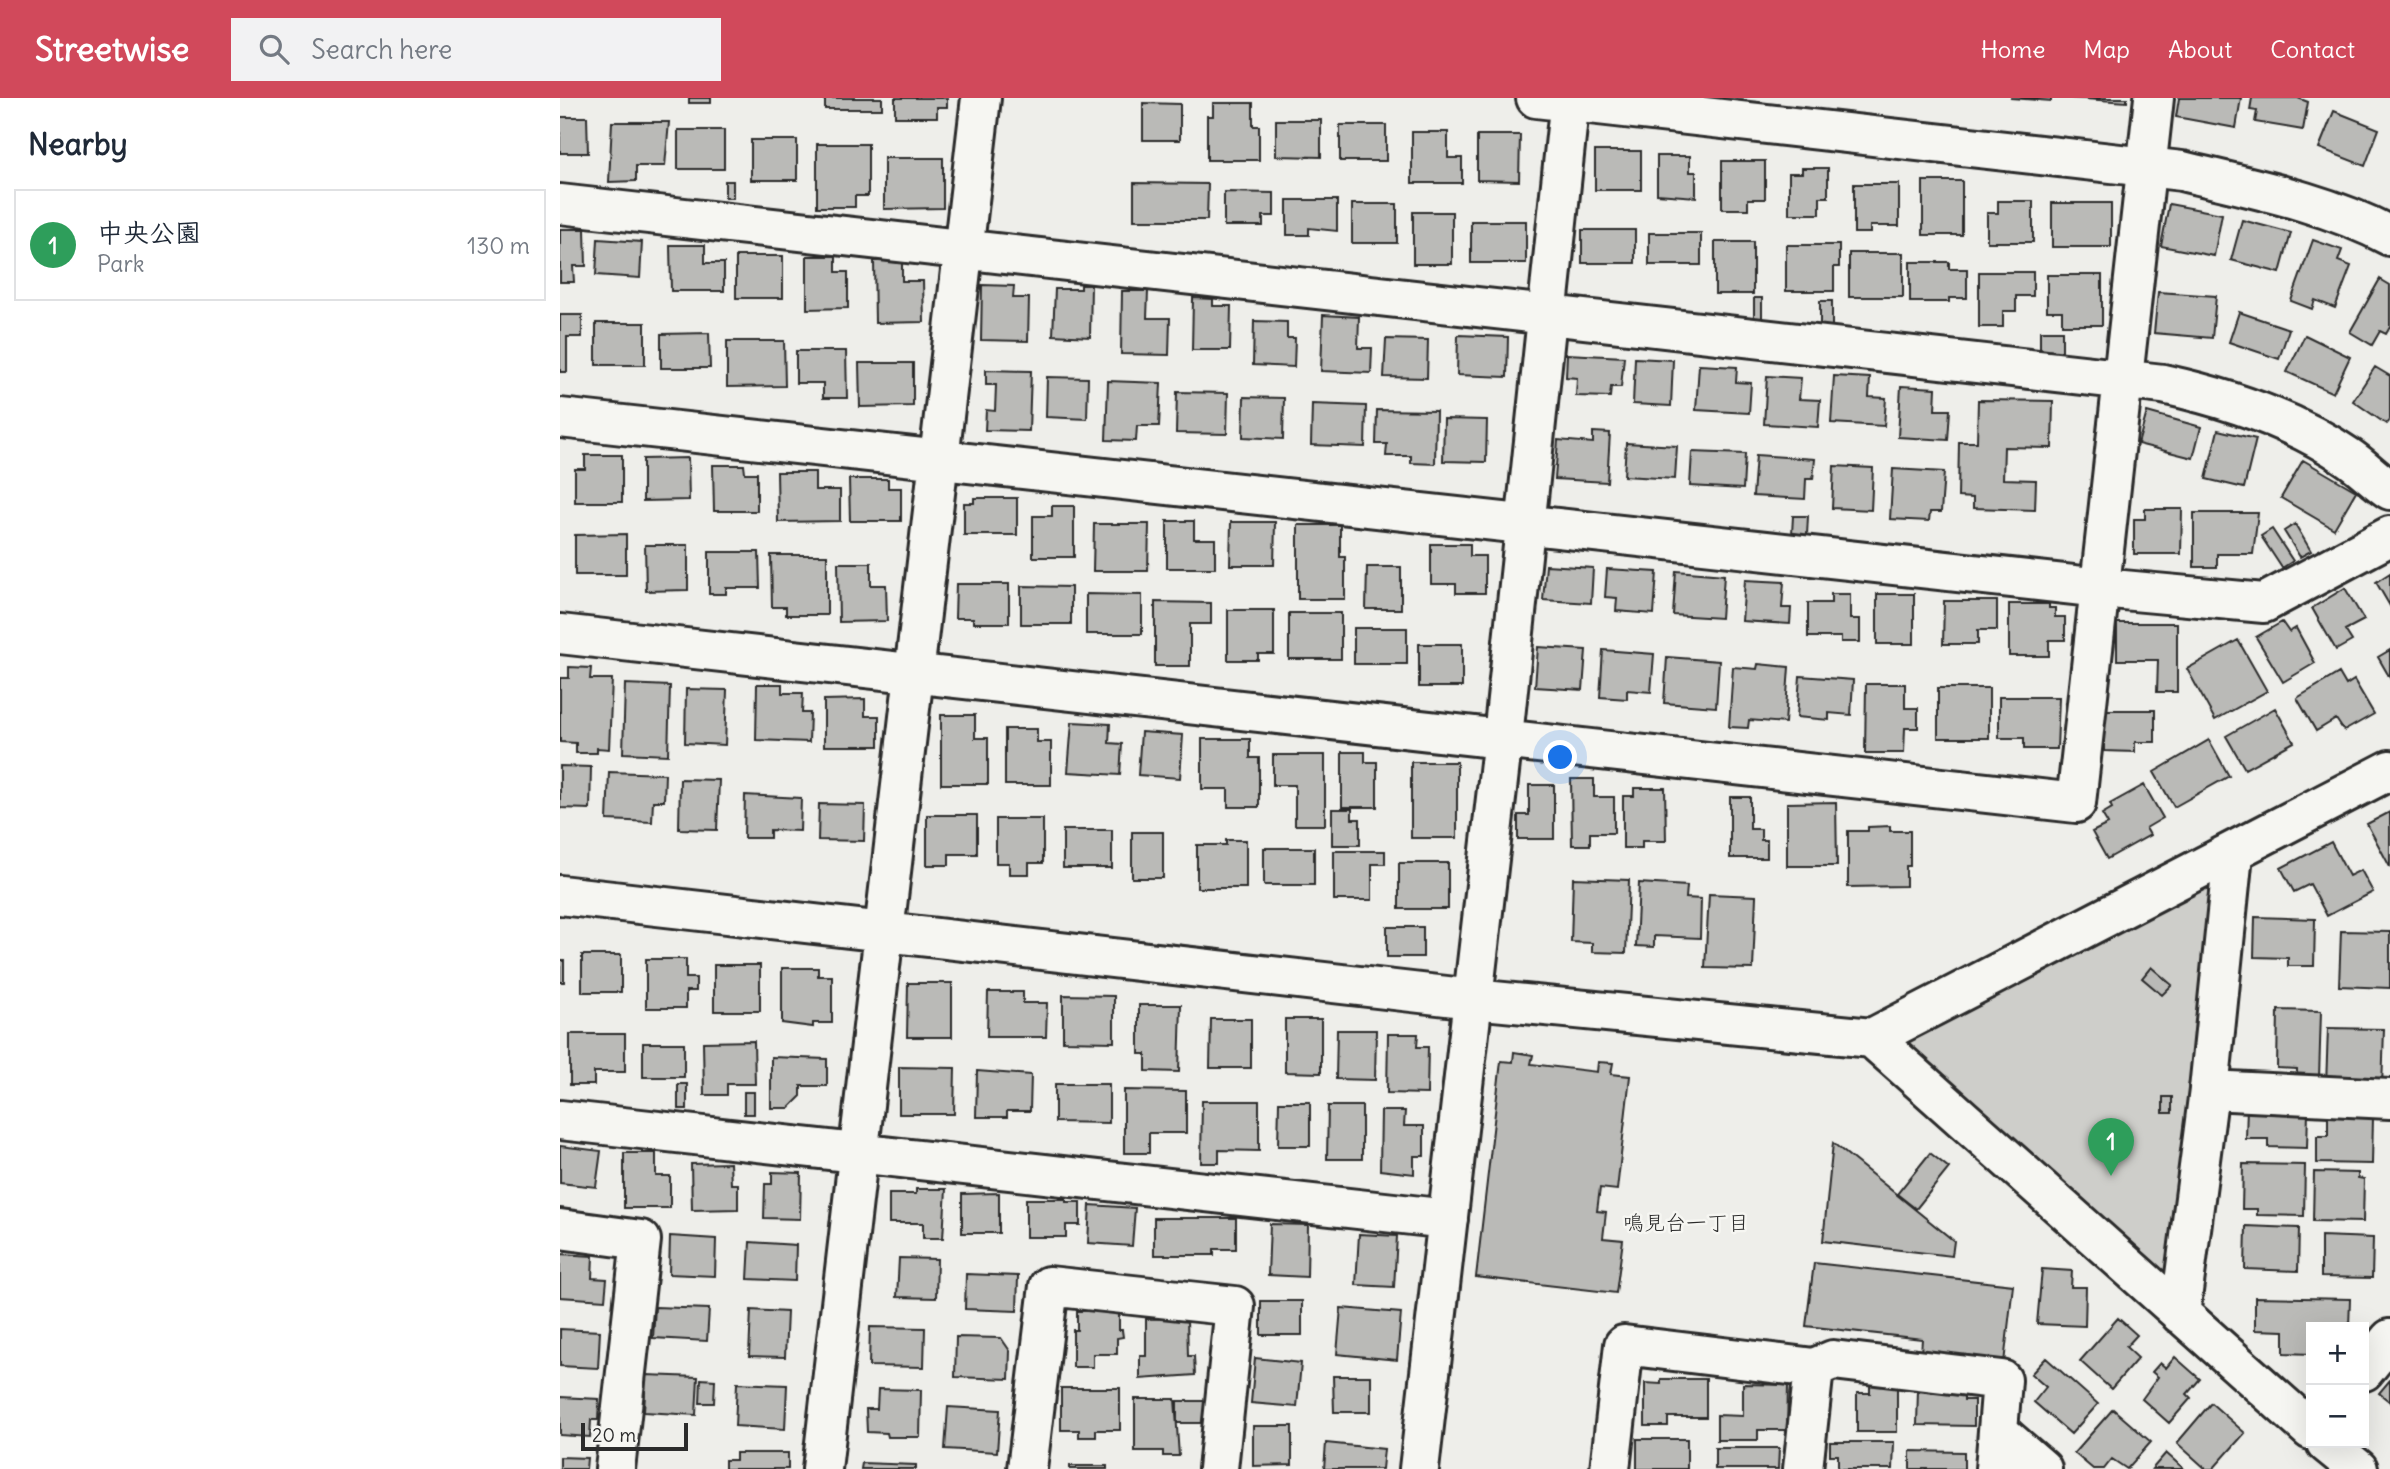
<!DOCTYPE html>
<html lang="en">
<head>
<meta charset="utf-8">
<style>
	body { margin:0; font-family:Delius,"Klee One",sans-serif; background:#f2f2f3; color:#1f2937 }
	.controls { position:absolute; right:21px; bottom:21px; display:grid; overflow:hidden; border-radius:0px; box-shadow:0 7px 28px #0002 }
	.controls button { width:63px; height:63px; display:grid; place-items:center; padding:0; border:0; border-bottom:2px solid #e0e1e3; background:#fff; color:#1f2937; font:35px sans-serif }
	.scale { position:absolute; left:21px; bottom:18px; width:107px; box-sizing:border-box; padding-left:7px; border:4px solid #2b2b2b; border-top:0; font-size:19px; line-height:24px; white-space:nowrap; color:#2b2b2b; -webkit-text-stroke:5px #f6f6f2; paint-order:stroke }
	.you { position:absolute; left:1001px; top:660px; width:24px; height:24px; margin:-18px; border:5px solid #fff; border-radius:50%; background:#1a73e8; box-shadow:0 0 0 10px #1a73e833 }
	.badge { display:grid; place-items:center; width:46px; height:46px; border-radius:50%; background:#d1495b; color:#fff; font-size:23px; font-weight:700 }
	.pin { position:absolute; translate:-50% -58px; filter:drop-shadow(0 2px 4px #0008) }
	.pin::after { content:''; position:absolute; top:37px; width:24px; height:21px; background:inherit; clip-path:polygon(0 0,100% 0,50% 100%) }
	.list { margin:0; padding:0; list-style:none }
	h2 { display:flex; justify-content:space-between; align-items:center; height:91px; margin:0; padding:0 28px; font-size:30px }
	h2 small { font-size:23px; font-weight:400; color:#747a83 }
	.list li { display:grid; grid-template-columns:46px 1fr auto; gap:21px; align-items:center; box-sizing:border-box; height:112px; margin:0 14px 14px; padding:0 14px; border:2px solid #e0e1e3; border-radius:0px }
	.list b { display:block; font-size:26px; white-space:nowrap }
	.list p { margin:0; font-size:23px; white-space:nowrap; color:#747a83 }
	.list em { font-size:23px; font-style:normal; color:#747a83 }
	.icon { flex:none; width:38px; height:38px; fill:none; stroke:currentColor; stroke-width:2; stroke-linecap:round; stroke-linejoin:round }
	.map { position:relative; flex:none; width:1830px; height:1371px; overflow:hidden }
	header { display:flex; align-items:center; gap:42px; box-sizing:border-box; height:98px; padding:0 35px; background:#d1495b; color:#fff }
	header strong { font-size:33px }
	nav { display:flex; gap:38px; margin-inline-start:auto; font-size:24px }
	.search { width:490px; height:63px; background:#f2f2f3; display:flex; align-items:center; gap:18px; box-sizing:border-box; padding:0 24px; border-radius:0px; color:#747a83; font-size:26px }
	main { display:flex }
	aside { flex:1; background:#fff }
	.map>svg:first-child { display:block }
	.green { fill:#cececa; stroke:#7c7c7a; stroke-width:2 }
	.building { fill:#babab7; stroke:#2b2b2b; stroke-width:2 }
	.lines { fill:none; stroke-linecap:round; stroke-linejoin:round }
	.minor-casing { stroke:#2b2b2b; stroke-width:44 }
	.tertiary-casing { stroke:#2b2b2b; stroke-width:44 }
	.minor { stroke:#f6f6f2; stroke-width:38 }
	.tertiary { stroke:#f6f6f2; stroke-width:38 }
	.labels { text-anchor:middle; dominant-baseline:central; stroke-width:5; stroke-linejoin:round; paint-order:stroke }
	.neighbourhood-label { font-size:21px; fill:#2b2b2b; stroke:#f6f6f2 }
</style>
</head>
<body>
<header>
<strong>Streetwise</strong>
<div class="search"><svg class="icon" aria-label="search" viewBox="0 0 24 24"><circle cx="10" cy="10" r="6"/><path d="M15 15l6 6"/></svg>Search here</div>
<nav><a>Home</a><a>Map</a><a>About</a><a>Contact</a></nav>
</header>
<main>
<aside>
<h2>Nearby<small></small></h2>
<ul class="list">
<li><span class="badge" style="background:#2e9e5b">1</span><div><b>中央公園</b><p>Park</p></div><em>130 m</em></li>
</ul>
</aside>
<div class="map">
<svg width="1830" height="1371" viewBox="0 0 1830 1371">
	<rect width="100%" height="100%" fill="#eeeeea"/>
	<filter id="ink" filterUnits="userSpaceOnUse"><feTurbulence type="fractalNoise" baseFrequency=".0143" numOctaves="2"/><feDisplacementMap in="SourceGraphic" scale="14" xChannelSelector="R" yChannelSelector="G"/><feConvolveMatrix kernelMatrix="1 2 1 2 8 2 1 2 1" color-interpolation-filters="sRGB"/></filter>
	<g filter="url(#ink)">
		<path class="green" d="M1673 756 1620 1216 1312 940Z"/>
		<path class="building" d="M129 0H151V5H129Z
			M265 0H322V11H265Z
			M335 0H387V9H377V19H335Z
			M1450 0H1491V3Z
			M1510 0H1567V4Z
			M1619 0H1681L1676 30 1616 19Z
			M1692 0H1738L1748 4 1743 32 1695 24 1697 13 1690 12Z
			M583 5 620 6V42H583Z
			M653 5H693V28H699V62H647V18H653Z
			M1774 13 1819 31 1805 68 1759 50Z
			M0 19H27L28 55H0Z
			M716 22H761V59L716 58Z
			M52 24H109L105 68H76V83L49 84Z
			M780 27H826V63H780Z
			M118 32H164V71H118Z
			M852 34H888V60H902V85H852Z
			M917 37H960L959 83 917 82Z
			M191 42H237V82H191Z
			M257 46H308V98H295V109H257Z
			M1035 53H1081V92H1035Z
			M1097 58H1130V74H1136V99L1097 96Z
			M324 60H383V110L324 111Z
			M1162 63H1205V101H1188V111H1162Z
			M1242 70H1268V99H1260V116H1229V75H1242Z
			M165 83H173V100H165Z
			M1363 83H1402V137H1363Z
			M574 85 648 86 647 122H574Z
			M1294 86H1339V128H1310V135H1294Z
			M664 94 714 95V118H703V128H664Z
			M727 102H777V133L749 130V137H727Z
			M1438 103H1473V144H1427V115H1438Z
			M1492 105H1551V149H1492Z
			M792 106H837V145H792Z
			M1609 106 1662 116 1654 158 1601 148Z
			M853 114H892V166H853Z
			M1682 122 1731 135 1720 175 1671 162Z
			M911 123H966V165H911Z
			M0 131H25L26 168H13L14 184H0Z
			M1022 132H1075V165H1022Z
			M1089 135H1141V167H1089Z
			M38 141 82 144 80 180 36 177Z
			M1753 142 1782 152 1778 163 1791 168 1775 210 1755 202 1752 211 1731 203Z
			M1155 144H1193V196H1155Z
			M110 147H145V165H164V193H111Z
			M1226 147H1279V169H1274V193H1226Z
			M1289 155H1343V199H1289Z
			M176 158H223V200H176Z
			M247 158H276V174H288V210L247 211Z
			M314 163H342V183H363L364 224 315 225Z
			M1350 164H1389V171H1407V200H1389V204H1350Z
			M1419 174H1473V198H1456V213H1443V229H1419Z
			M1487 177H1542V227H1502V213H1487Z
			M1820 181 1830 187V229L1826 236 1820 233 1812 247 1790 234Z
			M422 187 454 188 453 200H469L468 243 421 242Z
			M521 187H531L530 239 493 237 495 191H521Z
			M562 193H588L587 220H610L609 257 561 256Z
			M1598 194 1656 198 1652 240 1594 235Z
			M633 200 653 201V208H671L670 252H632Z
			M1194 200H1202V224H1194Z
			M1260 203H1272V229H1260Z
			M1679 214 1729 231 1719 261 1669 244Z
			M0 217H22V239H7V274H0Z
			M763 217 799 219 798 250H812L811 275 761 273Z
			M694 223 727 224V240H735L734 269 693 267Z
			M36 225H85V267H36Z
			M1480 233H1502V254H1480Z
			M149 235 150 270H101V236Z
			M898 237 948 239 947 279 897 277Z
			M1745 237 1790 259 1773 295 1727 274Z
			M826 241 868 242 867 280 824 279Z
			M167 243H224L225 288 167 289Z
			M236 253H286L287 300H263V285H236Z
			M1007 256 1064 259 1061 289H1051L1050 299 1016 298 1017 280 1006 279Z
			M1075 260 1113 262 1111 308 1073 306Z
			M299 265H353V308L300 309Z
			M1139 267 1177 269 1176 284 1191 285 1189 315 1136 312Z
			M1815 269 1830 278V321L1826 326 1793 303Z
			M426 272 471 273 469 333 425 332 426 312 435 313 436 287H426Z
			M1207 278 1241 280 1239 301 1260 302 1258 329 1204 326Z
			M1274 278 1310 280 1309 299 1326 300 1324 328 1271 325Z
			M487 279 528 280 527 321 486 319Z
			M548 283 601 285 599 328H577L576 343 546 342Z
			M1341 288 1376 290 1375 312H1390L1388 342 1338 339Z
			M617 294 668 295 667 336 616 335Z
			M684 299 724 300 723 341 683 339Z
			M1418 302 1493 303 1492 350 1444 349 1443 381 1476 382 1475 412 1413 410V400L1398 399 1399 344H1417Z
			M752 306 806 308 805 349 751 347Z
			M817 312 876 313 875 366 851 365V358H826L827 346H816Z
			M1587 314 1641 329 1633 360 1578 346Z
			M884 321 927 322 926 364 883 363Z
			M1658 332 1696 341 1684 390 1646 381Z
			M1033 334 1050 335 1047 384 995 381 998 342 1033 345Z
			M1066 345 1117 348 1115 381 1064 378Z
			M1132 354 1185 356 1183 391 1130 388Z
			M25 357H62V404H15V371H25Z
			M1196 357 1255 361 1253 381H1246L1245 401 1193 398Z
			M128 360 129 402 83 403V361Z
			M1743 362 1796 393 1774 431 1721 400Z
			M153 367H184L185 375H197V413H154Z
			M1274 368 1313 370 1311 412 1272 410Z
			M1333 371 1384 374 1381 414H1370L1369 423 1330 421Z
			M217 374H255V392H280V423L218 424Z
			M289 381H328V390H341V423H290Z
			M414 400H457V437H404V405H414Z
			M492 408H514V459H473V418H492Z
			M1585 411H1622L1621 456H1574V421H1585Z
			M1634 415H1698L1693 456H1657V469H1634Z
			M1233 418H1248L1247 437 1232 436Z
			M607 423H634V441H655V470H607Z
			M671 424H715L714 467H670Z
			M534 426H589L588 473H533Z
			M1735 426 1751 453 1740 459 1724 433Z
			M738 427H780V459H785V501H738Z
			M1712 431 1733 463 1722 470 1701 438Z
			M66 436V477H15V437Z
			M871 446H910V458H925V495H896V486H871Z
			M85 447H128V492L86 493Z
			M149 454H199L200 490H166V496H149Z
			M211 457H267V517H226V509H212Z
			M278 465H311V487H326L327 523 279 524Z
			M986 467 1033 470 1031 505 983 502Z
			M807 469H841V511H806Z
			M1047 471 1097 474 1094 516 1056 513 1057 500 1045 499Z
			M1116 473 1164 477 1161 520 1113 517Z
			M1830 475V508L1816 484Z
			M1185 482 1224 484 1222 510H1231L1230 526 1182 523Z
			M396 486H449V525H413V520H395Z
			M461 488 511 489V526H461Z
			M1785 490 1804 522 1785 532 1792 543 1776 552 1752 510Z
			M526 496 582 497V536H526Z
			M1271 496H1290V521H1300V544H1281V539H1248V505H1271Z
			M1317 496H1354V546H1317Z
			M1384 503H1437V532H1418V546H1383Z
			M595 504 651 505V526H630V568H595Z
			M1449 506H1489V510H1495V519H1505V542H1489V558H1449Z
			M668 512H714V556H698V562H668Z
			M729 515H781V561H729Z
			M1722 524 1729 534 1736 530 1755 565 1723 584 1696 539Z
			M1557 525H1617V594H1597L1598 562H1557Z
			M794 530H847V566H794Z
			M1678 542 1707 593 1655 622 1627 571Z
			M859 546H902V589H859Z
			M978 549 1026 552 1023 592 975 589Z
			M1043 552 1094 556 1091 594 1067 592V601L1040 599Z
			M1830 552V580L1818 559Z
			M1107 559 1159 563 1156 609 1104 605Z
			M1198 566 1229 569 1225 625 1189 622 1188 630 1169 629 1173 569 1197 571Z
			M9 569 31 570 30 581H52L49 651 37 650V655H16V645L0 644V580H9Z
			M1779 575 1786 587 1794 582 1814 616 1784 633 1776 621 1756 633 1737 600Z
			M1240 578 1293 582 1291 617 1269 615V622L1237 619Z
			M65 586 110 588 108 657 63 655Z
			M197 586H222V595H243L242 615H250L249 644 196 642Z
			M1306 586H1345V610H1358V630H1345L1344 655H1305Z
			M1378 590H1429V640H1378Z
			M126 591 167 592 165 647 125 645Z
			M1439 599H1499L1497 651H1464V640H1439Z
			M305 601V618H319V648H264V602Z
			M1715 610 1734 644 1685 671 1666 638Z
			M1544 612H1595V644H1575V654L1544 653Z
			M381 617H415V640H428V686H381Z
			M512 624 550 626 549 645 562 646 560 677 508 674Z
			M445 631H477V644H491V687H445Z
			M581 634 623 637 620 680 578 677Z
			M642 641H690V660H699V709H668V691H642Z
			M1649 642 1669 678 1614 709 1594 674Z
			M782 654H805V664H817V709H782Z
			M713 657H765V727H735V687H713Z
			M851 664H897V740H851Z
			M0 668 31 669 30 711 0 710Z
			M49 674 105 676 104 703H93L92 724 47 722Z
			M120 681 159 682 157 732 119 731Z
			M1011 681H1034V699H1054V735H1030V747H1012Z
			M969 687H994V741H958V717H969Z
			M1584 687 1603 720 1586 730 1590 737 1547 761 1532 734 1548 726 1542 716 1552 710 1550 706Z
			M1074 690H1105L1106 743H1082V750H1063V698H1074Z
			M185 697 241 700 240 733 210 732V740H184Z
			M1170 699H1190V731H1201V742H1207V760H1170Z
			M1276 704 1277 768H1227V705Z
			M259 706 305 707 304 743 258 742Z
			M772 711H792V721H800V747H772Z
			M1830 714V769L1807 726Z
			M367 717H417V756H389V767H367Z
			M436 721H483V765H469V776H449V765H436Z
			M1330 728V733H1350V768H1346V788L1288 789V733H1308V729Z
			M503 732H552V770H503Z
			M572 734H603V780H572Z
			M666 742H686V790H637V747H666Z
			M1771 744 1789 778 1801 772 1813 794 1767 818 1750 786 1734 794 1721 770Z
			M704 750H754V787H704Z
			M774 753H825V766H812V802H774Z
			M839 765H888V811H839Z
			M1013 780 1069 782 1066 855 1032 854V845L1011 844Z
			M1079 785 1127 788 1126 800 1141 801 1140 840 1094 838V849L1076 848Z
			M1149 796 1196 798 1193 871 1145 870Z
			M1695 819 1755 821 1754 868H1728V860L1694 859Z
			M827 829H863V859H827Z
			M1781 833 1830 834V890L1779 888Z
			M22 857H61V894H22Z
			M86 861H126V880H136V893H126V910H86Z
			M0 862H4V884H0Z
			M154 867H200V913H154Z
			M1591 869 1612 887 1602 897 1582 880Z
			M222 870H258V878H272V925H253V929L222 925Z
			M348 885H392V939H347Z
			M428 894H463V905H487L486 939H427Z
			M503 897 554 898V944L503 943Z
			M579 907H621L619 974 586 973V956H579Z
			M1718 912 1761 913 1759 980H1737V971L1717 970Z
			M651 921H691V970H650Z
			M725 921H761V975L725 974Z
			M1768 930 1824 931 1822 990 1766 988Z
			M777 932H816L815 982 776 981Z
			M10 936H65V974H34V987H10Z
			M828 936H858L857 949H868L867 996 827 995Z
			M194 943 195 986H167V997H144L143 944Z
			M83 945H124V979H83Z
			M954 954 973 957 971 966 1037 974 1038 964 1053 965 1051 976 1070 978 1057 1092 1040 1090 1037 1113 1046 1114 1043 1140 1063 1142 1056 1195 916 1179 941 963 953 964Z
			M211 959 267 961V988H241V998L229 1010H211Z
			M339 969 395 970 394 1016H339Z
			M417 973 471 977 470 1013H447V1019H416Z
			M118 986H127V1011H118Z
			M495 986H549V1025L495 1024Z
			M564 992 626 993V1035H589V1055H564Z
			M184 994H194V1016H184Z
			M1603 999H1612V1015H1603Z
			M642 1003H699V1053L659 1052V1065H641Z
			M719 1004H750V1048H718Z
			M768 1008H802V1061H767Z
			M1687 1008 1748 1013 1747 1050 1708 1049V1041H1686Z
			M821 1013H845L844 1028H864V1058H854V1076L820 1072Z
			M1768 1018 1813 1019 1812 1066 1757 1065V1038H1768Z
			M1273 1045 1394 1143 1392 1158 1263 1143Z
			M0 1048 41 1053 36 1089 0 1085Z
			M64 1055H96V1078H110V1110H64Z
			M1370 1055 1389 1070 1356 1111 1337 1096Z
			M170 1065 171 1086H178V1111L132 1112 131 1066Z
			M1683 1066 1745 1067 1744 1118 1697 1117V1111H1682Z
			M212 1074 241 1075 240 1121 204 1120 205 1086H212Z
			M1754 1074 1798 1075V1080L1804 1081 1803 1124 1753 1123Z
			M356 1091H386L383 1140H363V1125H329V1096H356Z
			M439 1095V1135H402V1096Z
			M466 1101H506V1104H520V1127H506V1139H466Z
			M530 1107 575 1110 572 1148 528 1145Z
			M594 1120H676V1151H654V1157H594Z
			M710 1126 748 1127 747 1179 708 1177Z
			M1686 1128 1739 1130 1738 1173 1685 1171Z
			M799 1136 837 1138 834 1189 796 1187Z
			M110 1138 156 1141 155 1178 109 1176Z
			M1761 1138 1813 1140 1812 1180 1761 1179Z
			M190 1144 236 1147 235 1183 188 1181Z
			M0 1156 33 1158 32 1180 47 1181 45 1202 0 1199Z
			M339 1160 377 1161 376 1200 337 1199Z
			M1254 1165 1453 1187 1444 1265 1361 1255 1362 1241 1246 1228Z
			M1482 1171 1512 1173 1511 1189H1526L1525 1228 1477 1226Z
			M406 1176 458 1178 457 1213 405 1211Z
			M1695 1199 1790 1201 1789 1229H1751V1256L1724 1255V1233L1695 1232Z
			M701 1203H742V1237H701Z
			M95 1209 149 1211 147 1243 93 1240Z
			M781 1210 841 1215 837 1262 777 1256Z
			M191 1212 227 1214 225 1259 189 1258Z
			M517 1213H559V1232H562L563 1239 557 1240V1256H533V1269H513V1232H517Z
			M627 1220 628 1258H634L635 1277 580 1281V1258H586V1221Z
			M1558 1220 1577 1237 1566 1249 1578 1260 1551 1291 1520 1263Z
			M310 1229 365 1230 364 1269 309 1268Z
			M0 1231 40 1233 38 1270 0 1268Z
			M396 1239 441 1240 450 1253 449 1281 395 1279Z
			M1615 1259 1640 1281 1627 1296 1631 1300 1609 1325 1582 1301 1598 1279 1592 1274 1600 1265 1606 1270Z
			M695 1260 741 1265 737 1309 691 1305Z
			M1486 1260 1538 1306 1511 1336 1474 1304 1486 1289 1471 1276Z
			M86 1277 138 1279 136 1317 84 1314Z
			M773 1278H811V1314H774Z
			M141 1281 155 1282 154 1305H140Z
			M1101 1281H1146V1319H1108V1328H1085V1285L1101 1286Z
			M1830 1282V1304L1819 1295Z
			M1310 1284 1337 1285V1334H1297V1295H1310Z
			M177 1285 227 1287 225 1331 175 1328Z
			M1183 1286 1228 1287 1227 1332H1198V1342H1157V1317L1183 1318Z
			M501 1290H560V1332H536V1339H519V1332H501Z
			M318 1291 361 1292 360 1339H328L327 1335 307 1334 306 1311H317Z
			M1358 1291H1404V1302H1414V1328L1357 1327Z
			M0 1299 39 1301 38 1322H31L30 1339 0 1337Z
			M575 1301H615L619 1358H603V1353H575Z
			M617 1303H645V1325H617Z
			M1651 1305 1685 1335 1653 1371H1646L1617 1345Z
			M388 1309 440 1312 437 1354 385 1351Z
			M1553 1311 1591 1344 1567 1371 1552 1361 1544 1371H1533L1514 1355Z
			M693 1328H732V1367L693 1368Z
			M1077 1341H1127V1371H1077Z
			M1270 1344H1334L1333 1371H1278V1357H1270Z
			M766 1345 824 1351 822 1371H764Z
			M1155 1350H1219L1218 1371H1155Z
			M1350 1353 1404 1354V1371H1350Z
			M176 1355H228V1371H165V1362H176Z
			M1606 1355 1624 1371H1592Z
			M0 1359 27 1360 26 1371H0Z
			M302 1365 356 1367V1371H301Z
			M510 1368H547V1371H510Z"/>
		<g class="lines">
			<g class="minor-casing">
				<path id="minor" d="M0 106 1603 286C1667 300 1734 322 1788 359 1803 369 1815 382 1830 392
					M0 320 1541 490 1704 505 1830 438
					M0 536 1516 705 1594 0
					M324 834 421 0
					M1649 992 1830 1001
					M0 1022 888 1121
					M0 1131 81 1142 55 1371
					M1254 1270 1273 1262 1442 1282 1435 1371
					M1804 1273 1830 1241
					M1438 1333 1482 1371
					M467 1371 489 1188 675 1208 658 1371
					M859 1371 943 639 1010 0
					M1050 1371 1064 1247 1254 1270 1243 1371"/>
			</g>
			<g class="tertiary-casing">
				<path id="tertiary" d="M976 0 1622 73C1692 90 1766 104 1830 138
					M0 797 913 901 1312 940 1830 672
					M1312 940 1751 1332
					M1620 1216 1649 992 1673 756
					M1766 1345 1798 1371
					M262 1371 324 834"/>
			</g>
			<use href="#minor" class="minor"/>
			<use href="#tertiary" class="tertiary"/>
		</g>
	</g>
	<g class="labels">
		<g class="neighbourhood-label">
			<text x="1126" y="1124">鳴見台一丁目</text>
		</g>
	</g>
</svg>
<div class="controls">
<button>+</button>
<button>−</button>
</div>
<div class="scale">20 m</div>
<div class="you"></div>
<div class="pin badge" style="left:1551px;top:1078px;background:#2e9e5b">1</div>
</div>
</main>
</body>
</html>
